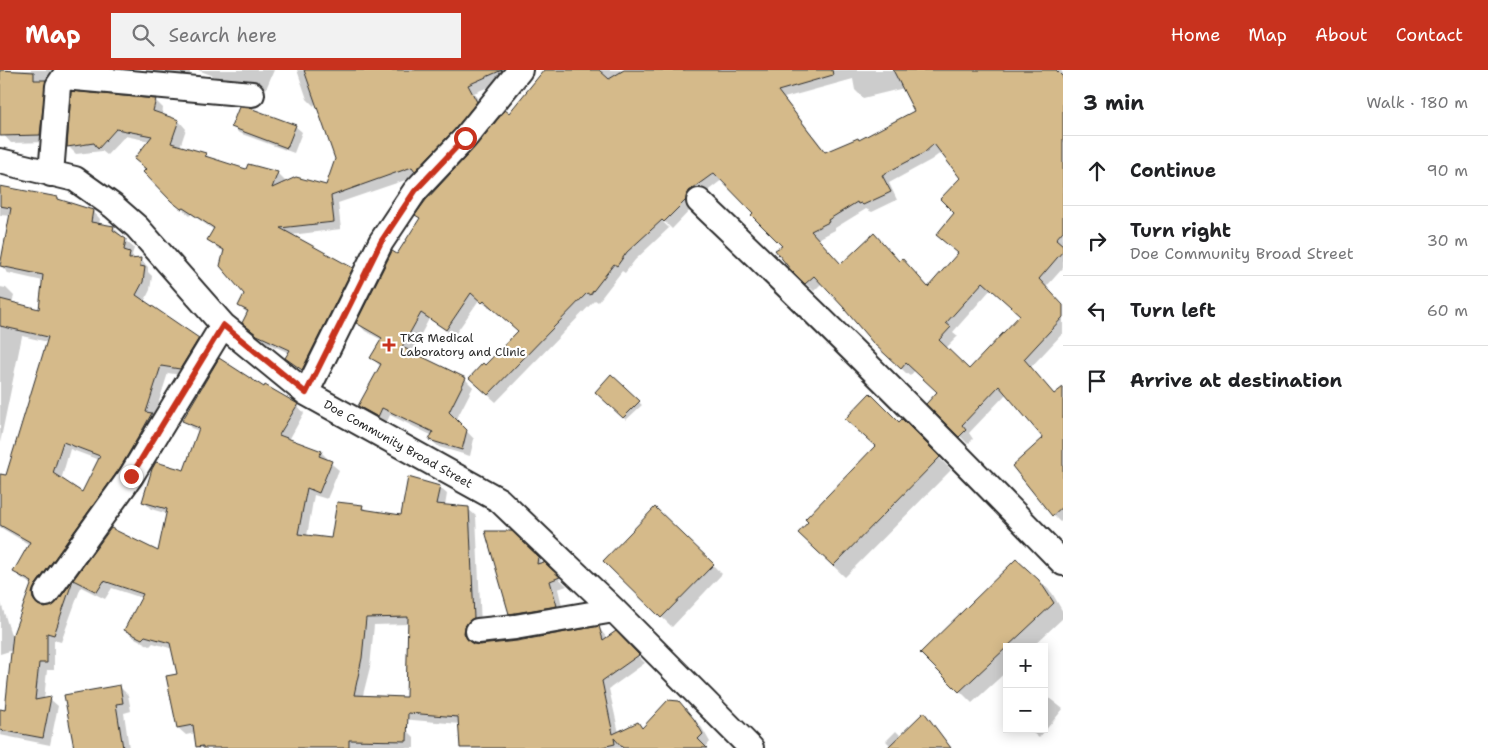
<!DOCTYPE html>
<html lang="en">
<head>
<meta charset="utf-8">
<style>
	body { margin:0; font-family:"Shantell Sans",sans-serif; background:#f2f2f2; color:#202124 }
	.controls { position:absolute; right:15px; bottom:15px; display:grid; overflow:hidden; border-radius:0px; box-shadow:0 2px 12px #0003 }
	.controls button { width:45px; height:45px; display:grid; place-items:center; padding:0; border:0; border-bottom:1px solid #e0e0e0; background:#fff; color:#202124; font:25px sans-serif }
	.stop { position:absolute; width:15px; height:15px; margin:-11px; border:4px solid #c8321e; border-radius:50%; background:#fff }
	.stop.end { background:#c8321e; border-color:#fff; box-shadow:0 1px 5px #0008 }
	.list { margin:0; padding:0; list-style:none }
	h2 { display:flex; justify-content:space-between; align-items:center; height:65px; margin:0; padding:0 20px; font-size:21px }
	h2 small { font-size:16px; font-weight:400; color:#757577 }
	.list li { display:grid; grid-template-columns:32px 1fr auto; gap:15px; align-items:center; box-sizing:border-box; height:70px; padding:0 20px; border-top:1px solid #e0e0e0 }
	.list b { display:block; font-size:19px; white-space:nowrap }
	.list p { margin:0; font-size:16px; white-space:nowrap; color:#757577 }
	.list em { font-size:16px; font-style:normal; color:#757577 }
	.icon { flex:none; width:28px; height:28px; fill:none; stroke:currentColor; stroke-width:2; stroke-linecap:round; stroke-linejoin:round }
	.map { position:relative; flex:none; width:1063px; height:678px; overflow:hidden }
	header { display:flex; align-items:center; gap:30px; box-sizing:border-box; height:70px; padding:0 25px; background:#c8321e; color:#fff }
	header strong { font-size:24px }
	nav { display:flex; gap:28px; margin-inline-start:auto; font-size:18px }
	.search { width:350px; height:45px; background:#f2f2f2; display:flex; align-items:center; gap:12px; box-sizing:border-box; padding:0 18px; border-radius:0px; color:#757577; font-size:19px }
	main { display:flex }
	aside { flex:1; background:#fff }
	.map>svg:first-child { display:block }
	.shadow { fill:#0003; fill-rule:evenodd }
	.building { fill:#d5ba8a; stroke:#2b2b2b; fill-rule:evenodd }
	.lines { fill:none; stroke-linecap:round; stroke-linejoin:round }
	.street-casing { stroke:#2b2b2b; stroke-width:28 }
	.street { stroke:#fff; stroke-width:24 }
	.route { stroke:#c8321e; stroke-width:6 }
	.poi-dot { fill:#c8321e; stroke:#fff; stroke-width:2 }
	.labels { text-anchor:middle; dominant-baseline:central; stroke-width:4.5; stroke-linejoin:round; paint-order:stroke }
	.poi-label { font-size:12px; fill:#2b2b2b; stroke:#fff; text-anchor:start }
	.street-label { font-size:12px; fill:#2b2b2b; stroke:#fff }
</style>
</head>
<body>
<header>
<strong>Map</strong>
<div class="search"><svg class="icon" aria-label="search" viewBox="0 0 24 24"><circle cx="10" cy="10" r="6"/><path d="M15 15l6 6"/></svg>Search here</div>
<nav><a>Home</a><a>Map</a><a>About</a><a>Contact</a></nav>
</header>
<main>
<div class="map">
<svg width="1063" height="678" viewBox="0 0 1063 678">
	<rect width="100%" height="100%" fill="#fff"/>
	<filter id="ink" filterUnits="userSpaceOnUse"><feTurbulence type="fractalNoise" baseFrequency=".02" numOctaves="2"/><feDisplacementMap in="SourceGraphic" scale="10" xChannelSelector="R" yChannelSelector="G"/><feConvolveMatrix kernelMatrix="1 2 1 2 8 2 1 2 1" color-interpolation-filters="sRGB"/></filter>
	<g filter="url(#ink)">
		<path class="shadow" d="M0 0H90H74L48 72 11 73 0 61Z
			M97 0H190V11Z
			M198 0H274L266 19 240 16Z
			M297 0H504L505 4V10L474 23 484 40 420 105 338 133 341 159 291 165 352 199 360 206 310 307 287 288 289 283 267 273 252 261 248 244 239 235 245 224 225 182 216 177 208 169 214 160 191 144 190 146 181 138 135 89 150 71 125 66 107 85 102 81 76 84 68 76 155 30 163 38 162 45 179 51 186 59 180 77 205 84 211 89 246 101 277 103 285 111 284 114 327 116 336 89 316 30 314 36 307 29Z
			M546 0H1061L1063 4V82L1060 88 1063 86V198L1046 217 1063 236V263L1031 297 1023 317 1063 366V450L1060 452 1053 445 1045 368 1007 323 969 363 973 369 968 374 928 334 939 323 915 300 910 306 906 303 874 272 822 213 814 221 799 207 783 177 755 143 723 109 697 129 693 137 672 159 658 145 657 146 669 158 635 190 625 203 622 201 598 232 595 230 496 332 478 316 485 296 519 261 492 237 491 239 479 230 454 266 429 249 411 283 465 309 473 317 456 350 474 369 470 386 439 377 431 370 433 366 390 345 386 354 367 343 359 336 381 297 372 288 382 270 365 261 358 253 398 186ZM853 9 855 20 863 28 904 18 916 41 859 71 826 82 784 28ZM942 82 962 108 955 143 960 184 928 218 900 192 842 195 818 169 835 160V158L866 139 872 142 897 130 889 113 931 90ZM992 218 1022 245 969 301 946 278 958 266 953 262Z
			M232 56H295L302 62 294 83 239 63Z
			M0 117 58 128 61 131 93 141 100 149 99 155 113 157 121 165V167L134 178 132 185 136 190H141L148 197V202L152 206 150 220 144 232 198 269 206 276 188 306 168 303 154 347 40 531V537L45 539 53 537 58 533 111 459 159 483 168 444 151 439 143 431 184 401 199 361 191 358 184 350 264 318 297 335 304 343 289 370 321 382 329 390 328 391 339 400 327 429 314 425 307 466 332 469 362 437 367 441 402 446 439 417 447 424 445 436 468 439 476 446 481 556 473 564 472 572 473 575 479 576 517 572 599 558 607 568 615 563 645 593 609 619 619 663 638 653 643 659 679 632 702 658 710 672 705 678H461L460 654 389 648 406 659 414 667V678H199L197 676 195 663 186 665 178 658V605L173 579 153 573 150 576 133 567 126 560 142 528 112 518 105 529 81 517 61 572 54 570V600H47L44 630 50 629 58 636 50 675 0 665V641L6 642 13 580 0 584V530L14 574 33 515 22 509 15 501 30 475 0 457V405L7 407 48 272 22 266 0 373V217L6 218 14 226 12 233 40 241 43 211 8 203 1 196 11 146 0 145ZM70 379 99 390 83 424 61 410ZM409 554 408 628 362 629 370 597 374 555Z
			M611 306 642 335 626 350 596 322Z
			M902 350 951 400 845 507 811 475Z
			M655 439 722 504 672 557 604 491Z
			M511 463 567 516 558 519 564 544 519 551 510 543Z
			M1039 510 1052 523 1063 542V548L1032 577H1007V601L972 633 922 583Z
			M119 616 128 625 131 641 124 643 129 678H74Z
			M1044 624 1063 639 1039 668 1028 659H1044Z
			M924 643 951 678H893L886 671 896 661 901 666Z"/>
		<path class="building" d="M0 0 34 2V10H46L40 65 0 66Z
			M304 0H502L468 15 477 32 455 59 415 101 412 97 331 126 334 152 280 158 353 198 302 300 285 288 290 280 257 265 242 253 248 241 238 236 244 224 220 196 224 180 207 170 214 158 183 138 181 139 171 131 143 102 146 99 134 89 152 66 116 59 98 79 94 73 67 77 71 21 156 29 153 41 179 50 171 73 206 83 205 86 246 99 248 94 278 102 272 118 296 107 326 115 335 89Z
			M544 0H599L609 9 624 0H832L833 5 778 21 825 82 858 68 859 70 914 41 893 0H1056L1063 7V161L1056 169 1063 175V181L1039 209 1063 235V247L1024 289 1054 324 1063 317V436L1052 446 1012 396 1043 368 999 316 962 355 966 360 959 367 926 334 937 322 906 293 901 299 873 273 845 240V239L814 206 805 214 790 199 775 180 782 176 751 145 753 143 714 103 689 121 686 130 664 152 662 150 627 182 617 196 614 194 590 225 587 223 488 325 469 308 483 293 485 295 518 261 484 231 482 233 471 223 446 260 421 243 402 277 466 308 449 342 467 360 462 380 429 370 433 362 382 338 378 347 358 336 381 294 370 288 382 268 356 253 392 181 397 184 420 148 415 145 426 130 475 77 505 40 509 43ZM934 74 960 108 940 129 954 143 936 165 958 183 928 217 902 188 899 191 874 163 841 194 811 161 829 152 828 150 857 132 858 134 861 133 863 135 891 122 882 105 924 83ZM983 212 1020 245 969 299 939 270 951 257 946 253Z
			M239 37 250 38 296 55 287 78 231 57Z
			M0 116 58 127V129L93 140 91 152 114 156 113 160 126 169 124 180 130 182 129 189 141 188 140 196 145 197 143 212 136 225 199 268 180 299 161 296 146 342 152 343 143 359 120 398 35 516 32 523 33 529 38 535 45 538 52 536 57 532 111 458 158 481 167 439 142 432 152 399 156 392 184 400 199 358 182 351 219 288 264 317 265 315 298 334 279 365 322 381 319 386 332 391 319 423 307 418 298 464 331 468 337 432 363 435 362 439 401 445 408 407 440 416 436 434 469 437 474 548 470 550 465 556 464 563 467 569 473 574 479 575 517 571 599 556 603 570 616 561 639 585 602 611 613 664 638 652 642 658 668 630 679 631 694 649 703 664 698 669 707 678H623L614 668 615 674 598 678H460L458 647 408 643 407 671 349 670V678H203V676L196 677 193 655 177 658 166 606 177 604 170 573 145 566 142 569 124 560 143 524 104 511 97 522 73 510 54 565 47 563V593H39L35 630 51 627 43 668 0 660V639L5 640 13 564 32 512 13 502 30 472 0 455V404L6 405 48 267 0 256V229L39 239 43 205 0 196 11 138 0 136ZM63 372 100 386 82 422 53 403ZM408 547 406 627 354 625 362 588 366 548Z
			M611 304 640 331 623 348 595 322Z
			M870 323 899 352 902 349 940 387 833 496 798 463 808 452 805 449 875 376 845 349Z
			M655 437 714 494 661 548 603 491Z
			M485 461H512L538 486 537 494 544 492 560 507 550 511 557 536 509 544Z
			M1016 489 1039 510 1054 533 959 622 920 583Z
			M120 615 123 633 116 634 123 678H74L64 625Z
			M924 642 951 678H887Z"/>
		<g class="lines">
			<g class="street-casing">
				<path id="street" d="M0 91 75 109 113 136 137 157 223 255 306 323 499 430 614 540 751 678
					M51 104 58 16 64 7 252 24
					M699 131C823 249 944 370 1063 493
					M306 323 381 172 415 121 465 68 520 0
					M46 524 131 406 223 255
					M478 561 515 557 614 540"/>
			</g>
			<use href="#street" class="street"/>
		</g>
	</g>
	<g class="lines" filter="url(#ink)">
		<path class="route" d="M131 406 223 255 306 323 381 172 415 121 465 68"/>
	</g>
	<path class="poi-dot" d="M386.5 267.5h5v5h5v5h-5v5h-5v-5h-5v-5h5z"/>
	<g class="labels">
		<g class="poi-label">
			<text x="400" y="268">TKG Medical<tspan x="400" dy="14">Laboratory and Clinic</tspan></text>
		</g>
		<g class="street-label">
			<text transform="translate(398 374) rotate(29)">Doe Community Broad Street</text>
		</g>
	</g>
</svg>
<div class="controls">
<button>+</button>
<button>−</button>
</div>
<div class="stop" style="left:465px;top:68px"></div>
<div class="stop end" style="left:131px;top:406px"></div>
</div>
<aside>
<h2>3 min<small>Walk · 180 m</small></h2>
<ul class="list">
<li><svg class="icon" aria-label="ahead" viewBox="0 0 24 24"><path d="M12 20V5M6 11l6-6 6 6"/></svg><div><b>Continue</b></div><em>90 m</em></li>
<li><svg class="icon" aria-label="right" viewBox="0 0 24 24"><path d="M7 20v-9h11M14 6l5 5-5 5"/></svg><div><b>Turn right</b><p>Doe Community Broad Street</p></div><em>30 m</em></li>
<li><svg class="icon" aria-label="left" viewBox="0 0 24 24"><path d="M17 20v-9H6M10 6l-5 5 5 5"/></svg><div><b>Turn left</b></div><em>60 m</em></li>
<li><svg class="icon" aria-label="arrive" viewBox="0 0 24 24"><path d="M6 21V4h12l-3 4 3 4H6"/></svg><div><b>Arrive at destination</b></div></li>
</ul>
</aside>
</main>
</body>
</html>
